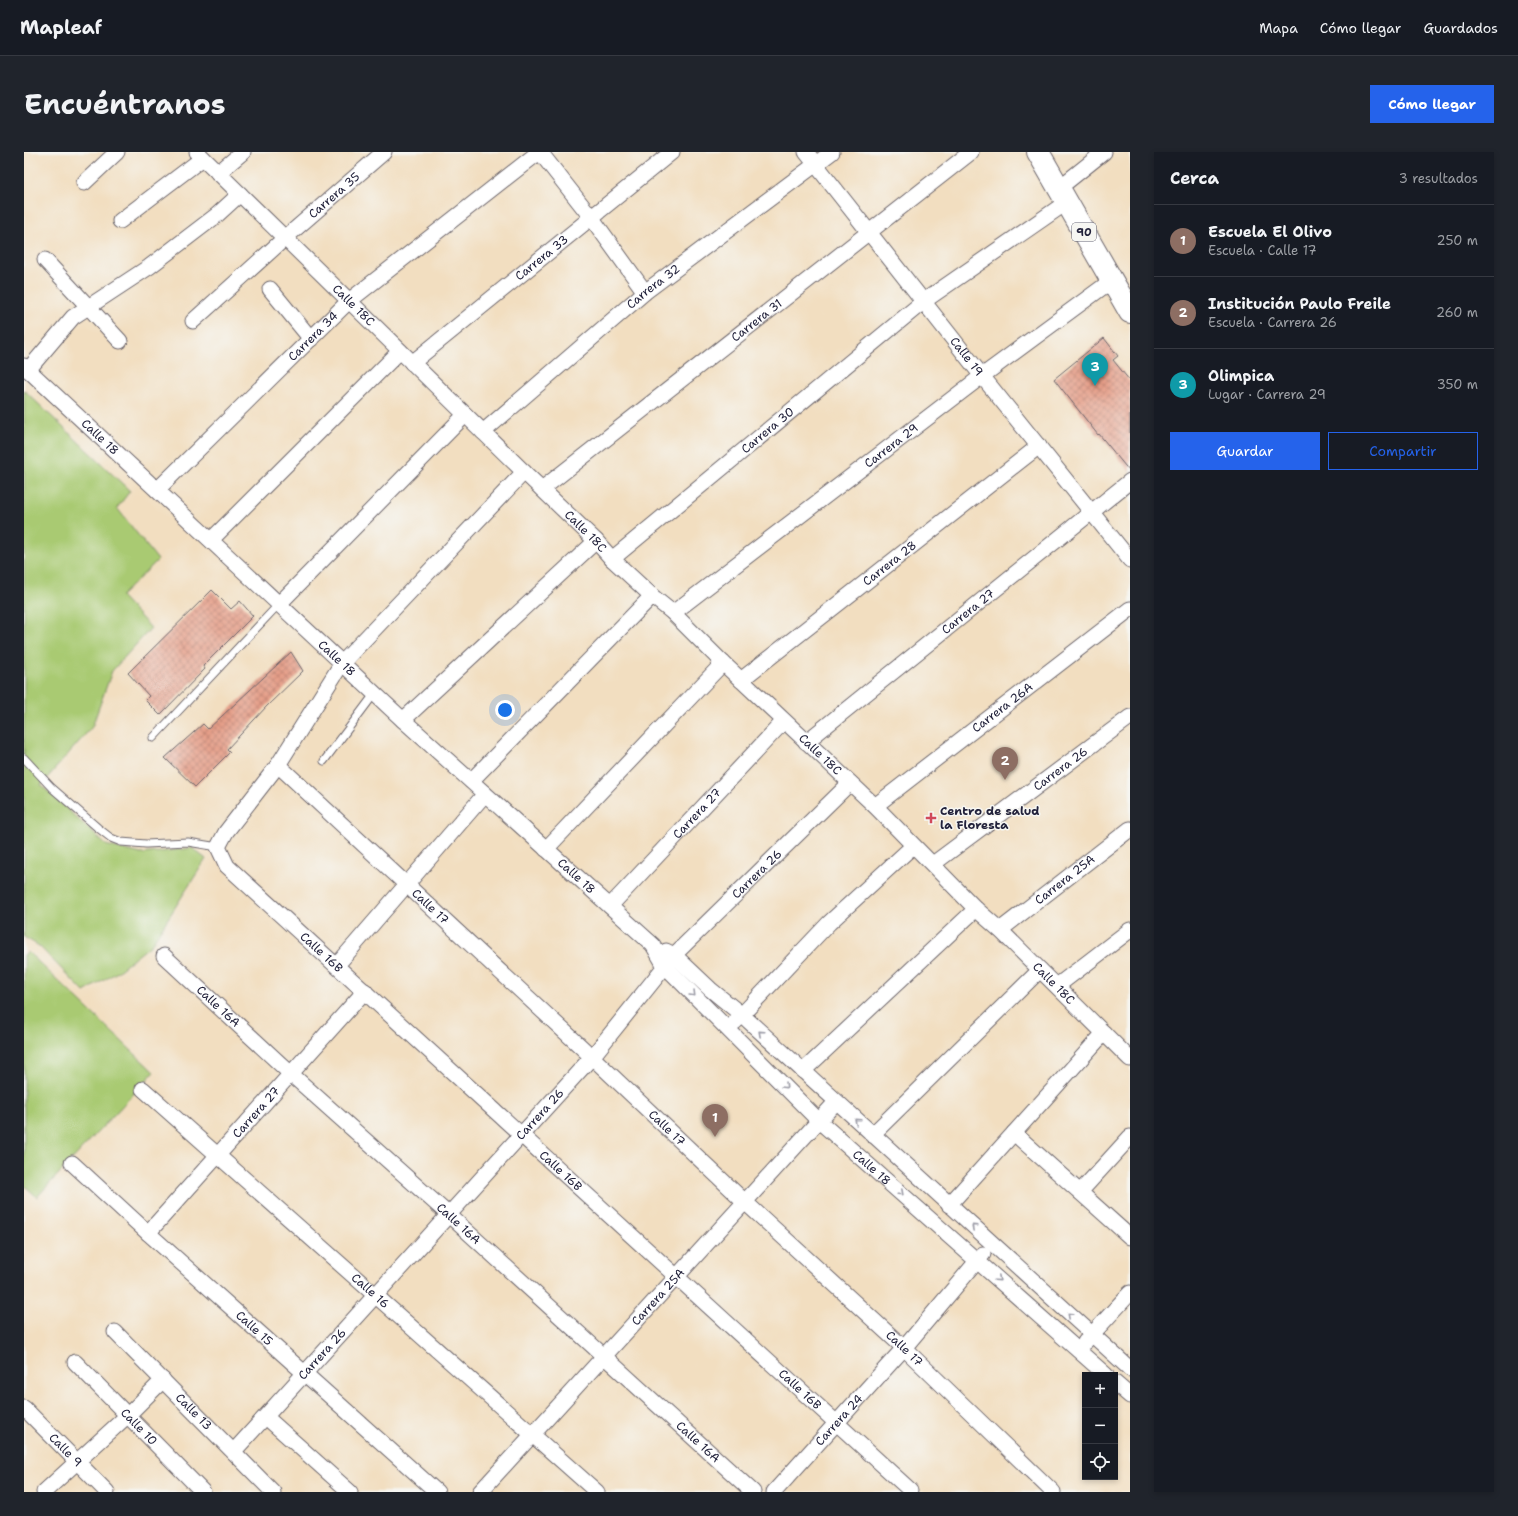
<!DOCTYPE html>
<html lang="es">
<head>
<meta charset="utf-8">
<style>
	body { margin:0; font-family:"Shantell Sans",sans-serif; background:#20242c; color:#f1f3f6 }
	.controls { position:absolute; right:12px; bottom:12px; display:grid; overflow:hidden; border-radius:0px; box-shadow:0 2px 6px #0003 }
	.controls button { width:36px; height:36px; display:grid; place-items:center; padding:0; border:0; border-bottom:1px solid #363941; background:#171b24; color:#f1f3f6; font:20px sans-serif }
	.you { position:absolute; left:481px; top:558px; width:14px; height:14px; margin:-10px; border:3px solid #fff; border-radius:50%; background:#1a73e8; box-shadow:0 0 0 6px #1a73e833 }
	.badge { display:grid; place-items:center; width:26px; height:26px; border-radius:50%; background:#2563eb; color:#fff; font-size:13px; font-weight:700 }
	.pin { position:absolute; translate:-50% -33px; filter:drop-shadow(0 1px 2px #0008) }
	.pin::after { content:''; position:absolute; top:21px; width:14px; height:12px; background:inherit; clip-path:polygon(0 0,100% 0,50% 100%) }
	.list { margin:0; padding:0; list-style:none }
	h2 { display:flex; justify-content:space-between; align-items:center; height:52px; margin:0; padding:0 16px; font-size:17px }
	h2 small { font-size:13px; font-weight:400; color:#9ea1a6 }
	.list li { display:grid; grid-template-columns:26px 1fr auto; gap:12px; align-items:center; box-sizing:border-box; height:72px; padding:0 16px; border-top:1px solid #363941 }
	.list b { display:block; font-size:15px; white-space:nowrap }
	.list p { margin:0; font-size:13px; white-space:nowrap; color:#9ea1a6 }
	.list em { font-size:13px; font-style:normal; color:#9ea1a6 }
	.actions { display:flex; gap:8px; padding:12px 16px }
	.actions a { flex:1; padding:9px 0; border:1px solid #2563eb; border-radius:0px; text-align:center; font-size:14px; color:#2563eb }
	.actions .main { background:#2563eb; color:#fff }
	.icon { flex:none; width:22px; height:22px; fill:none; stroke:currentColor; stroke-width:2; stroke-linecap:round; stroke-linejoin:round }
	.map { position:relative; flex:none; width:1106px; height:1340px; overflow:hidden; border-radius:0px }
	header { display:flex; align-items:center; gap:24px; box-sizing:border-box; height:56px; padding:0 20px; background:#171b24; border-bottom:1px solid #363941 }
	header strong { font-size:19px }
	nav { display:flex; gap:22px; margin-inline-start:auto; font-size:14px }
	.intro { display:flex; align-items:center; justify-content:space-between; box-sizing:border-box; height:96px; padding:0 24px }
	h1 { margin:0; font-size:28px }
	.button { padding:10px 18px; border-radius:0px; background:#2563eb; color:#fff; font-size:14px; font-weight:700 }
	main { display:flex; gap:24px; padding:0 24px }
	aside { flex:1; background:#171b24; border-radius:0px; box-shadow:0 2px 6px #0003 }
	.map>svg:first-child { display:block }
	.park { fill:#a9ca72; stroke:#667656 }
	.building { fill:url(#building-cross-hatch) }
	.lines { fill:none; stroke-linecap:round; stroke-linejoin:round }
	.service-casing { stroke:#6b646a; stroke-width:9 }
	.minor-casing { stroke:#6b646a; stroke-width:17 }
	.primary-casing { stroke:#6b646a; stroke-width:24 }
	.service { stroke:#fff; stroke-width:7 }
	.minor { stroke:#fff; stroke-width:15 }
	.primary { stroke:#fff; stroke-width:22 }
	.oneway { stroke:#9c9ca7 }
	.poi-dot { fill:#d1495b; stroke:#f6f6f2; stroke-width:1.5 }
	.labels { text-anchor:middle; dominant-baseline:central; stroke-width:3; stroke-linejoin:round; paint-order:stroke }
	.shield { fill:#f6f6f2; stroke:#626272; stroke-width:1 }
	.shield-label { font-size:11px; font-weight:bold; fill:#22223b }
	.street-label { font-size:12px; fill:#22223b; stroke:#f6f6f2 }
	.poi-label { font-size:12px; font-weight:bold; fill:#22223b; stroke:#f6f6f2; text-anchor:start }
</style>
</head>
<body>
<header>
<strong>Mapleaf</strong>
<nav><a>Mapa</a><a>Cómo llegar</a><a>Guardados</a></nav>
</header>
<div class="intro"><h1>Encuéntranos</h1><a class="button">Cómo llegar</a></div>
<main>
<div class="map">
<svg width="1106" height="1340" viewBox="0 0 1106 1340">
	<defs>
		<pattern id="building-cross-hatch" width="8" height="8" patternUnits="userSpaceOnUse"><rect width="8" height="8" fill="#e59e88"/><path d="M0 0l8 8M0 8l8-8" fill="none" stroke="#b98070"/></pattern>
	</defs>
	<rect width="100%" height="100%" fill="#f6f6f2"/>
	<filter id="ink" filterUnits="userSpaceOnUse"><feTurbulence type="fractalNoise" baseFrequency=".025" numOctaves="2"/><feDisplacementMap in="SourceGraphic" scale="8" xChannelSelector="R" yChannelSelector="G"/><feConvolveMatrix kernelMatrix="1 2 1 2 8 2 1 2 1" color-interpolation-filters="sRGB"/></filter>
	<filter id="wash" filterUnits="userSpaceOnUse"><feTurbulence type="fractalNoise" baseFrequency=".012" numOctaves="4" result="noise"/><feDisplacementMap in="SourceGraphic" scale="16" xChannelSelector="R" yChannelSelector="G"/><feGaussianBlur stdDeviation="0.9" result="paint"/><feColorMatrix in="noise" values="0 0 0 0 0 0 0 0 0 0 0 0 0 0 0 0 0 1.4 0 .05"/><feComposite in="paint" operator="in"/></filter>
	<g filter="url(#wash)">
		<rect width="100%" height="100%" fill="#f2dec0"/>
		<path class="park" d="M0 238 106 339 93 356 134 408 97 444 127 476 88 519 68 575 17 633 82 693 117 702 168 696 182 707 127 793 92 821 60 840 15 794 0 785Z
			M4 800 130 920 13 1045 0 1033V803Z"/>
		<g id="blocks">
			<path class="building" d="M1080 186 1094 204 1089 208 1106 229V320L1075 282 1074 283 1030 227Z
				M188 438 207 457 216 449 229 464 179 514 181 517 136 563 121 548 125 544 104 521Z
				M267 500 279 519 243 554 203 597 206 600 171 635 141 606 179 572 184 577Z"/>
		</g>
	</g>
	<g filter="url(#ink)">
		<use href="#blocks" fill-opacity="0" stroke="#6b646a" stroke-width="1"/>
		<g class="lines">
			<g class="service-casing">
				<path id="service" d="M129 586 255 452
					M0 606 28 636 74 676 87 686 97 690 122 692 164 690 194 695
					M300 609 351 541"/>
			</g>
			<g class="minor-casing">
				<g id="minor">
					<path id="s1" d="M173 0 500 320 572 389 588 407 628 444 649 461 699 511 851 654 952 757 976 778 1106 907"/>
					<path d="M516 0 567 65 621 140"/>
					<path id="s2" d="M782 0 958 224 1106 408"/>
					<path d="M194 21 219 0"/>
					<path d="M60 31 93 0"/>
					<path d="M1035 36 1080 0"/>
					<path d="M96 69 179 6"/>
					<path d="M21 108 96 189"/>
					<path d="M246 137 287 187"/>
					<path id="s3" d="M169 169 261 86 360 0"/>
					<path id="s4" d="M388 211 648 0"/>
					<path id="s5" d="M0 214 379 568 629 793 641 814 795 969 1082 1223"/>
					<path d="M4 218 49 165 125 115 193 63 216 42"/>
					<path id="s6" d="M459 280 621 140 808 0"/>
					<path id="s7" d="M500 320 318 511 254 613 202 680 194 695 203 714 886 1338"/>
					<path id="s8" d="M518 337 947 0"/>
					<path id="s9" d="M133 338 325 149 515 0"/>
					<path d="M187 388 376 199"/>
					<path id="s10" d="M588 407 900 149 1043 50"/>
					<path d="M255 452 441 263"/>
					<path id="s11" d="M649 461 958 224 1087 129"/>
					<path id="s12" d="M717 528 1015 294"/>
					<path d="M379 568 572 389"/>
					<path id="s13" d="M782 590 1106 329"/>
					<path id="s14" d="M254 613 568 905 721 1050 880 1196 1029 1340"/>
					<path d="M447 629 628 444"/>
					<path id="s15" d="M851 654 1106 457"/>
					<path d="M522 697 699 511"/>
					<path id="s16" d="M909 712 1106 565"/>
					<path id="s17" d="M586 754 760 569"/>
					<path id="s18" d="M976 778 1106 677"/>
					<path d="M642 799 650 803 686 837 718 863 1106 1217"/>
					<path id="s19" d="M140 804 267 922 425 1063 729 1340"/>
					<path d="M313 813 461 642"/>
					<path d="M1033 834 1106 778"/>
					<path d="M711 870 805 771 889 694"/>
					<path d="M779 919 952 757"/>
					<path id="s20" d="M119 937 573 1340"/>
					<path d="M990 981 1106 1085"/>
					<path d="M848 983 1016 818"/>
					<path id="s21" d="M48 1011 124 1081 413 1340"/>
					<path d="M1056 1040 1106 985"/>
					<path d="M925 1053 1080 881"/>
					<path id="s22" d="M124 1081 341 839"/>
					<path id="s23" d="M91 1180 249 1340"/>
					<path d="M1061 1190 1106 1141"/>
					<path id="s24" d="M51 1210 179 1340"/>
					<path d="M1091 1231 1106 1244"/>
					<path id="s25" d="M0 1256 83 1340"/>
					<path d="M242 1265 326 1340"/>
					<path id="s26" d="M210 1299 568 905 650 803 826 631"/>
					<path d="M20 1340 104 1263 139 1228"/>
					<path id="s27" d="M456 1340 812 950"/>
					<path id="s28" d="M750 1340 880 1196 959 1102"/>
				</g>
			</g>
			<g class="primary-casing">
				<path id="primary" d="M1014 0 1106 160"/>
			</g>
			<use href="#service" class="service"/>
			<use href="#minor" class="minor"/>
			<use href="#primary" class="primary"/>
		</g>
		<defs><path id="oneway-chevron" d="M-2-3.5L2.5 0L-2 3.5" fill="none" stroke-width="1.6" stroke-linecap="round" stroke-linejoin="round"/></defs>
		<g class="oneway">
			<use href="#oneway-chevron" transform="translate(669 842) rotate(45)"/>
			<use href="#oneway-chevron" transform="translate(737 881) rotate(-138)"/>
			<use href="#oneway-chevron" transform="translate(761 934) rotate(45)"/>
			<use href="#oneway-chevron" transform="translate(833 969) rotate(-138)"/>
			<use href="#oneway-chevron" transform="translate(877 1041) rotate(42)"/>
			<use href="#oneway-chevron" transform="translate(950 1075) rotate(-138)"/>
			<use href="#oneway-chevron" transform="translate(974 1127) rotate(42)"/>
			<use href="#oneway-chevron" transform="translate(1046 1163) rotate(-138)"/>
		</g>
	</g>
	<path class="poi-dot" d="M905 660h4v4h4v4h-4v4h-4v-4h-4v-4h4z"/>
	<g class="labels">
		<rect class="shield" x="1048" y="71" width="24" height="18" rx="3"/>
		<g class="shield-label">
			<text x="1060" y="80">90</text>
		</g>
		<g class="street-label">
			<text stroke="none"><textPath href="#s3" startOffset="189">Carrera 35</textPath></text>
			<text stroke="none"><textPath href="#s4" startOffset="167">Carrera 33</textPath></text>
			<text stroke="none"><textPath href="#s6" startOffset="224">Carrera 32</textPath></text>
			<text stroke="none"><textPath href="#s1" startOffset="219">Calle 18C</textPath></text>
			<text stroke="none"><textPath href="#s8" startOffset="273">Carrera 31</textPath></text>
			<text stroke="none"><textPath href="#s9" startOffset="219">Carrera 34</textPath></text>
			<text stroke="none"><textPath href="#s2" startOffset="260">Calle 19</textPath></text>
			<text stroke="none"><textPath href="#s10" startOffset="202">Carrera 30</textPath></text>
			<text stroke="none"><textPath href="#s5" startOffset="104">Calle 18</textPath></text>
			<text stroke="none"><textPath href="#s11" startOffset="275">Carrera 29</textPath></text>
			<text stroke="none"><textPath href="#s1" startOffset="543">Calle 18C</textPath></text>
			<text stroke="none"><textPath href="#s12" startOffset="189">Carrera 28</textPath></text>
			<text stroke="none"><textPath href="#s13" startOffset="208">Carrera 27</textPath></text>
			<text stroke="none"><textPath href="#s5" startOffset="428">Calle 18</textPath></text>
			<text stroke="none"><textPath href="#s15" startOffset="161">Carrera 26A</textPath></text>
			<text stroke="none"><textPath href="#s1" startOffset="867">Calle 18C</textPath></text>
			<text stroke="none"><textPath href="#s16" startOffset="159">Carrera 26</textPath></text>
			<text stroke="none"><textPath href="#s17" startOffset="127">Carrera 27</textPath></text>
			<text stroke="none"><textPath href="#s26" startOffset="779">Carrera 26</textPath></text>
			<text stroke="none"><textPath href="#s5" startOffset="752">Calle 18</textPath></text>
			<text stroke="none"><textPath href="#s18" startOffset="82">Carrera 25A</textPath></text>
			<text stroke="none"><textPath href="#s14" startOffset="208">Calle 17</textPath></text>
			<text stroke="none"><textPath href="#s7" startOffset="635">Calle 16B</textPath></text>
			<text stroke="none"><textPath href="#s1" startOffset="1194">Calle 18C</textPath></text>
			<text stroke="none"><textPath href="#s19" startOffset="74">Calle 16A</textPath></text>
			<text stroke="none"><textPath href="#s22" startOffset="162">Carrera 27</textPath></text>
			<text stroke="none"><textPath href="#s26" startOffset="455">Carrera 26</textPath></text>
			<text stroke="none"><textPath href="#s14" startOffset="532">Calle 17</textPath></text>
			<text stroke="none"><textPath href="#s5" startOffset="1168">Calle 18</textPath></text>
			<text stroke="none"><textPath href="#s7" startOffset="959">Calle 16B</textPath></text>
			<text stroke="none"><textPath href="#s19" startOffset="398">Calle 16A</textPath></text>
			<text stroke="none"><textPath href="#s20" startOffset="304">Calle 16</textPath></text>
			<text stroke="none"><textPath href="#s27" startOffset="264">Carrera 25A</textPath></text>
			<text stroke="none"><textPath href="#s21" startOffset="246">Calle 15</textPath></text>
			<text stroke="none"><textPath href="#s14" startOffset="856">Calle 17</textPath></text>
			<text stroke="none"><textPath href="#s26" startOffset="131">Carrera 26</textPath></text>
			<text stroke="none"><textPath href="#s7" startOffset="1283">Calle 16B</textPath></text>
			<text stroke="none"><textPath href="#s23" startOffset="112">Calle 13</textPath></text>
			<text stroke="none"><textPath href="#s28" startOffset="97">Carrera 24</textPath></text>
			<text stroke="none"><textPath href="#s24" startOffset="91">Calle 10</textPath></text>
			<text stroke="none"><textPath href="#s19" startOffset="722">Calle 16A</textPath></text>
			<text stroke="none"><textPath href="#s25" startOffset="59">Calle 9</textPath></text>
		</g>
		<g class="poi-label">
			<text x="916" y="659">Centro de salud<tspan x="916" dy="14">la Floresta</tspan></text>
		</g>
	</g>
</svg>
<div class="controls">
<button>+</button>
<button>−</button>
<button><svg class="icon" aria-label="locate" viewBox="0 0 24 24"><circle cx="12" cy="12" r="6"/><path d="M12 2v4M12 18v4M2 12h4M18 12h4"/></svg></button>
</div>
<div class="you"></div>
<div class="pin badge" style="left:691px;top:985px;background:#8d6e63">1</div>
<div class="pin badge" style="left:981px;top:628px;background:#8d6e63">2</div>
<div class="pin badge" style="left:1071px;top:234px;background:#0f9aa8">3</div>
</div>
<aside>
<h2>Cerca<small>3 resultados</small></h2>
<ul class="list">
<li><span class="badge" style="background:#8d6e63">1</span><div><b>Escuela El Olivo</b><p>Escuela · Calle 17</p></div><em>250 m</em></li>
<li><span class="badge" style="background:#8d6e63">2</span><div><b>Institución Paulo Freile</b><p>Escuela · Carrera 26</p></div><em>260 m</em></li>
<li><span class="badge" style="background:#0f9aa8">3</span><div><b>Olimpica</b><p>Lugar · Carrera 29</p></div><em>350 m</em></li>
</ul>
<div class="actions"><a class="main">Guardar</a><a>Compartir</a></div>
</aside>
</main>
</body>
</html>
